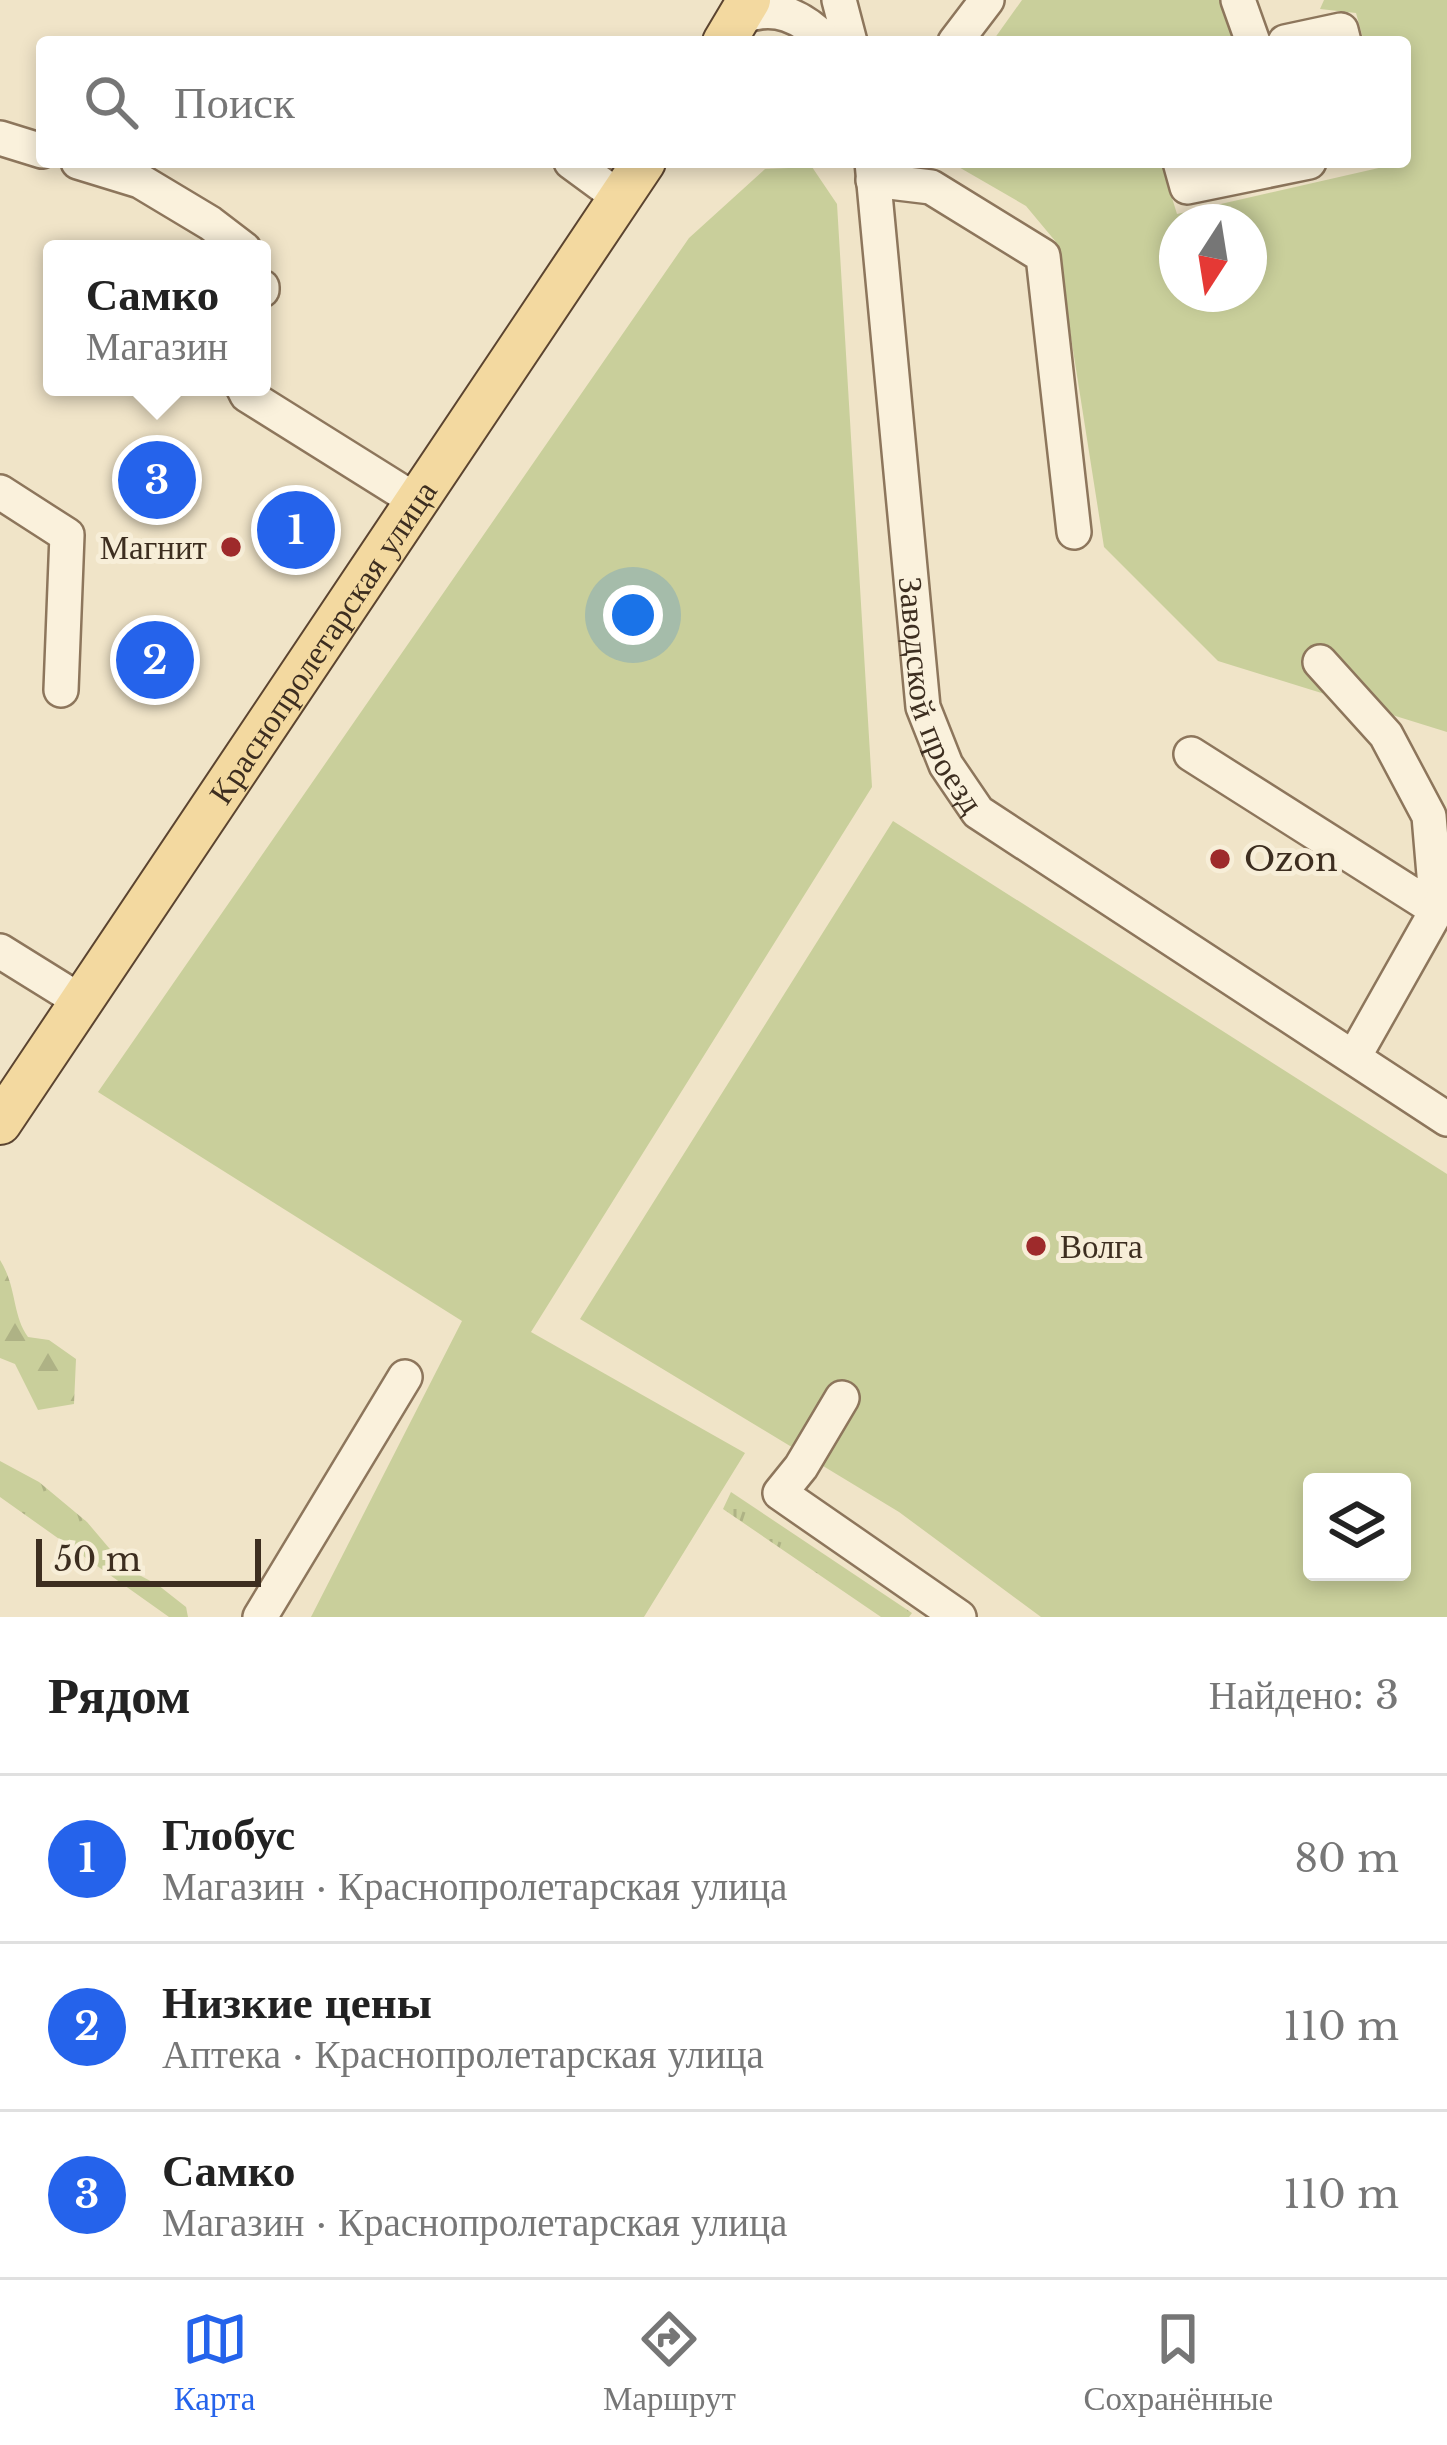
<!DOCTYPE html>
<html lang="ru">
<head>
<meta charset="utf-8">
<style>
	body { margin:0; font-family:"Libre Baskerville",serif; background:#f2f2f2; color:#222 }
	.controls { position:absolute; right:36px; bottom:36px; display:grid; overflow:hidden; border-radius:12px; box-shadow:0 6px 18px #0003 }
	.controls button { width:108px; height:108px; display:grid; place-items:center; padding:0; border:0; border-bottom:3px solid #e0e0e0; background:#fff; color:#222; font:60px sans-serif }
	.compass { position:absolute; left:1159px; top:204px; width:108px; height:108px; border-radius:50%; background:#fff; box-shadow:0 6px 18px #0003; rotate:192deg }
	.scale { position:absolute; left:36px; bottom:30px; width:225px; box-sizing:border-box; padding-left:12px; border:6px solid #3d2e20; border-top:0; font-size:33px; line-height:42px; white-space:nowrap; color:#3d2e20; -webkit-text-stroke:9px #f7eed8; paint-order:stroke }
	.you { position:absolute; left:633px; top:615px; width:42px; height:42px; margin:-30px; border:9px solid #fff; border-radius:50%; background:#1a73e8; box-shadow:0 0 0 18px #1a73e833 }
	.badge { display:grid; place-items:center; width:78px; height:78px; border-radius:50%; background:#2563eb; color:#fff; font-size:39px; font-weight:700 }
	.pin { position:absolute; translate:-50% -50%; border:6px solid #fff; box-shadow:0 3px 12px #0006 }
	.popup { position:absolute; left:43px; top:240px; width:228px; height:156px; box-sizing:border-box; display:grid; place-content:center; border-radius:12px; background:#fff; filter:drop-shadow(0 3px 9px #0005); font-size:39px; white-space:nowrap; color:#767676 }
	.popup b { font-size:45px; color:#222 }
	.popup::after { content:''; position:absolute; left:50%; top:100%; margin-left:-24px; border:24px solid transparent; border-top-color:#fff }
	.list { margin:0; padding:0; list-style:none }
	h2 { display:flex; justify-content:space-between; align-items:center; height:156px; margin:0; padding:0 48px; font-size:51px }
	h2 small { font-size:39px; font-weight:400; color:#767676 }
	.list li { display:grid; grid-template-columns:78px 1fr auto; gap:36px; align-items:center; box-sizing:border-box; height:168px; padding:0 48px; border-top:3px solid #e0e0e0 }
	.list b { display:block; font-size:45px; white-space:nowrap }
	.list p { margin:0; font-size:39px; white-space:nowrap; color:#767676 }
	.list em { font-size:39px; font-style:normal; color:#767676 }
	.icon { flex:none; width:66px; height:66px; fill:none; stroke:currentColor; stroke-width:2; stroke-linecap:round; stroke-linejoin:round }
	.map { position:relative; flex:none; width:1447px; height:1617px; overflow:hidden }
	.search { position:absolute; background:#fff; box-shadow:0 6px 18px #0003; left:36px; right:36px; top:36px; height:132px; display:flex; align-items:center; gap:30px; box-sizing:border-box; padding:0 42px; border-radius:12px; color:#767676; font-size:45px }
	.sheet { height:660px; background:#fff }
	nav { display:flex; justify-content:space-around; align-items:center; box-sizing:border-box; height:168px; border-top:3px solid #e0e0e0; background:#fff; font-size:33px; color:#767676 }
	nav a { display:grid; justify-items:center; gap:6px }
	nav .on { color:#2563eb }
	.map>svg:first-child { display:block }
	.grass { fill:url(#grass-tufts) }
	.forest { fill:url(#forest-firs) }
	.park { fill:#c9cf9b; fill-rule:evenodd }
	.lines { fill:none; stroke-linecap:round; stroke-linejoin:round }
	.minor-casing { stroke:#8d765c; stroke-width:38 }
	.major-casing { stroke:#5b4430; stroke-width:46 }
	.minor { stroke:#faf1dc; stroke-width:33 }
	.major { stroke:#f3d9a0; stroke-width:42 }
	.poi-dot { fill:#9e2a2b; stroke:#f7eed8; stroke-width:4.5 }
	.labels { text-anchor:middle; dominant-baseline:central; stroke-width:10; stroke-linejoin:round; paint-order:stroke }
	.poi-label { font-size:33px; fill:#3d2e20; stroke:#f7eed8; text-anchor:start }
	.street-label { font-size:33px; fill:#3d2e20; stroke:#f7eed8 }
</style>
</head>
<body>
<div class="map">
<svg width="1447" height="1617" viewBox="0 0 1447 1617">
	<defs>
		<pattern id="grass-tufts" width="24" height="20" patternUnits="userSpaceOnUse" patternTransform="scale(3)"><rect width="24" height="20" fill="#c9cf9b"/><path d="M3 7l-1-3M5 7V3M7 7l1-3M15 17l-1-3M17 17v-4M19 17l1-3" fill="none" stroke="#aeb285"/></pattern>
		<pattern id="forest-firs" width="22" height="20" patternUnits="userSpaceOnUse" patternTransform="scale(3)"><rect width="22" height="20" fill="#c9cf9b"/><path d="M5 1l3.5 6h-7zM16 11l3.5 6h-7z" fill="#aeb285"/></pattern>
	</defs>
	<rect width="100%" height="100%" fill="#f0e4c8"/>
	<path class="grass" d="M0 1461 39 1482 87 1522 126 1568 158 1585 186 1607 188 1617H169L0 1497Z
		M731 1492 912 1613 909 1617H881L723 1509Z"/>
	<path class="forest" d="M0 1260C17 1287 12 1315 28 1337L49 1340 76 1359 74 1404 38 1410 15 1364 0 1358Z"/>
	<path class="park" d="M1022 0H1255L1244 34 1220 42H992Z
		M1324 0H1447V732L1218 661 1104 547 1056 242 1026 206 950 162H1161L1177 214 1405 162V42H1364L1356 13 1320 9ZM1177 222H1249V294H1177Z
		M812 167 837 204 872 787 531 1332 745 1453 644 1617H311L462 1321 98 1092 689 238 765 169Z
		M893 821 1447 1174V1617H1041L899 1512 580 1319ZM1312 1482H1402V1572H1312Z"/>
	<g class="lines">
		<g class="minor-casing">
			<g id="minor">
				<path d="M839 0 850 42"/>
				<path d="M1238 0 1253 42"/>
				<path d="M740 18C774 2 803 17 827 42"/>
				<path d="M955 42 987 0"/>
				<path d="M1285 42 1341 30 1344 42"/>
				<path d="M0 138 42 151"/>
				<path d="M78 162 140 181 210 223 244 249"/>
				<path d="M571 162 620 198"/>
				<path id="s1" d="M872 162 923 707 946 765 978 812 1447 1119"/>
				<path d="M1180 162 1187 187 1309 162"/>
				<path d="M873 180 931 187 1043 256 1074 532"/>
				<path d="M262 287V290"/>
				<path d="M243 387 247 395 418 502"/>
				<path d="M0 492 67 535 61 690"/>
				<path d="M1191 754 1437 910 1429 816 1386 735 1320 662"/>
				<path d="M0 951 82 1002"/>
				<path d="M1354 1057 1447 892"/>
				<path d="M842 1398 801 1467 780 1493 959 1617"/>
				<path d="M260 1617 405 1377"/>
			</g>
		</g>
		<g class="major-casing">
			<g id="major">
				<path d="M724 42 749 0"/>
				<path id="s2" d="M0 1123 644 162"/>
			</g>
		</g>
		<use href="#minor" class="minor"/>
		<use href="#major" class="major"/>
	</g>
	<g class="poi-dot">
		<circle cx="231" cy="547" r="12"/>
		<circle cx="1220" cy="859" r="12"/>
		<circle cx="1036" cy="1246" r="12"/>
	</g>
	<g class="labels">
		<g class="poi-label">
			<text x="207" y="547" text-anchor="end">Магнит</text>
			<text x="1244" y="859">Ozon</text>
			<text x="1060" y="1246">Волга</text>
		</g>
		<g class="street-label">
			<text stroke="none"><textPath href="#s2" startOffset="579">Краснопролетарская улица</textPath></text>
			<text stroke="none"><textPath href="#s1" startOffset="540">Заводской проезд</textPath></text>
		</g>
	</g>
</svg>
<div class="controls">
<button><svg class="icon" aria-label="layers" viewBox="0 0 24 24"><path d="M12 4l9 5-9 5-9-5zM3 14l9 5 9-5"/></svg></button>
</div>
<svg class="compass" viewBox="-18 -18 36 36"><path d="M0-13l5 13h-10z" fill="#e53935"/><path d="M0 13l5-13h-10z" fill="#767676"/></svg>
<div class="scale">50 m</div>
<div class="you"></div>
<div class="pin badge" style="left:296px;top:530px">1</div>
<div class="pin badge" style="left:155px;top:660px">2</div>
<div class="pin badge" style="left:157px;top:480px">3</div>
<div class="popup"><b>Самко</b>Магазин</div>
<div class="search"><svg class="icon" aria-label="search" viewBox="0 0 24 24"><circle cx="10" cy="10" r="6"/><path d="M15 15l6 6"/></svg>Поиск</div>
</div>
<section class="sheet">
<h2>Рядом<small>Найдено: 3</small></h2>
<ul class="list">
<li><span class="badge">1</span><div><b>Глобус</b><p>Магазин · Краснопролетарская улица</p></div><em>80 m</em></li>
<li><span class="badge">2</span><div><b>Низкие цены</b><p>Аптека · Краснопролетарская улица</p></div><em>110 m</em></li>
<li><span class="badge">3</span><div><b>Самко</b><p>Магазин · Краснопролетарская улица</p></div><em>110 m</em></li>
</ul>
</section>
<nav>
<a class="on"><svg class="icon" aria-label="map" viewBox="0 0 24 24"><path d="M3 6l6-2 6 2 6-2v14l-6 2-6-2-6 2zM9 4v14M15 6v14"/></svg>Карта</a>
<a><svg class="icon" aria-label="directions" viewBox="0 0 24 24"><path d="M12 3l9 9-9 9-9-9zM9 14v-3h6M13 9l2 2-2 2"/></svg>Маршрут</a>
<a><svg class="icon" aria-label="saved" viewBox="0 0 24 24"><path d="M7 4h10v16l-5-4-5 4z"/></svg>Сохранённые</a>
</nav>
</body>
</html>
